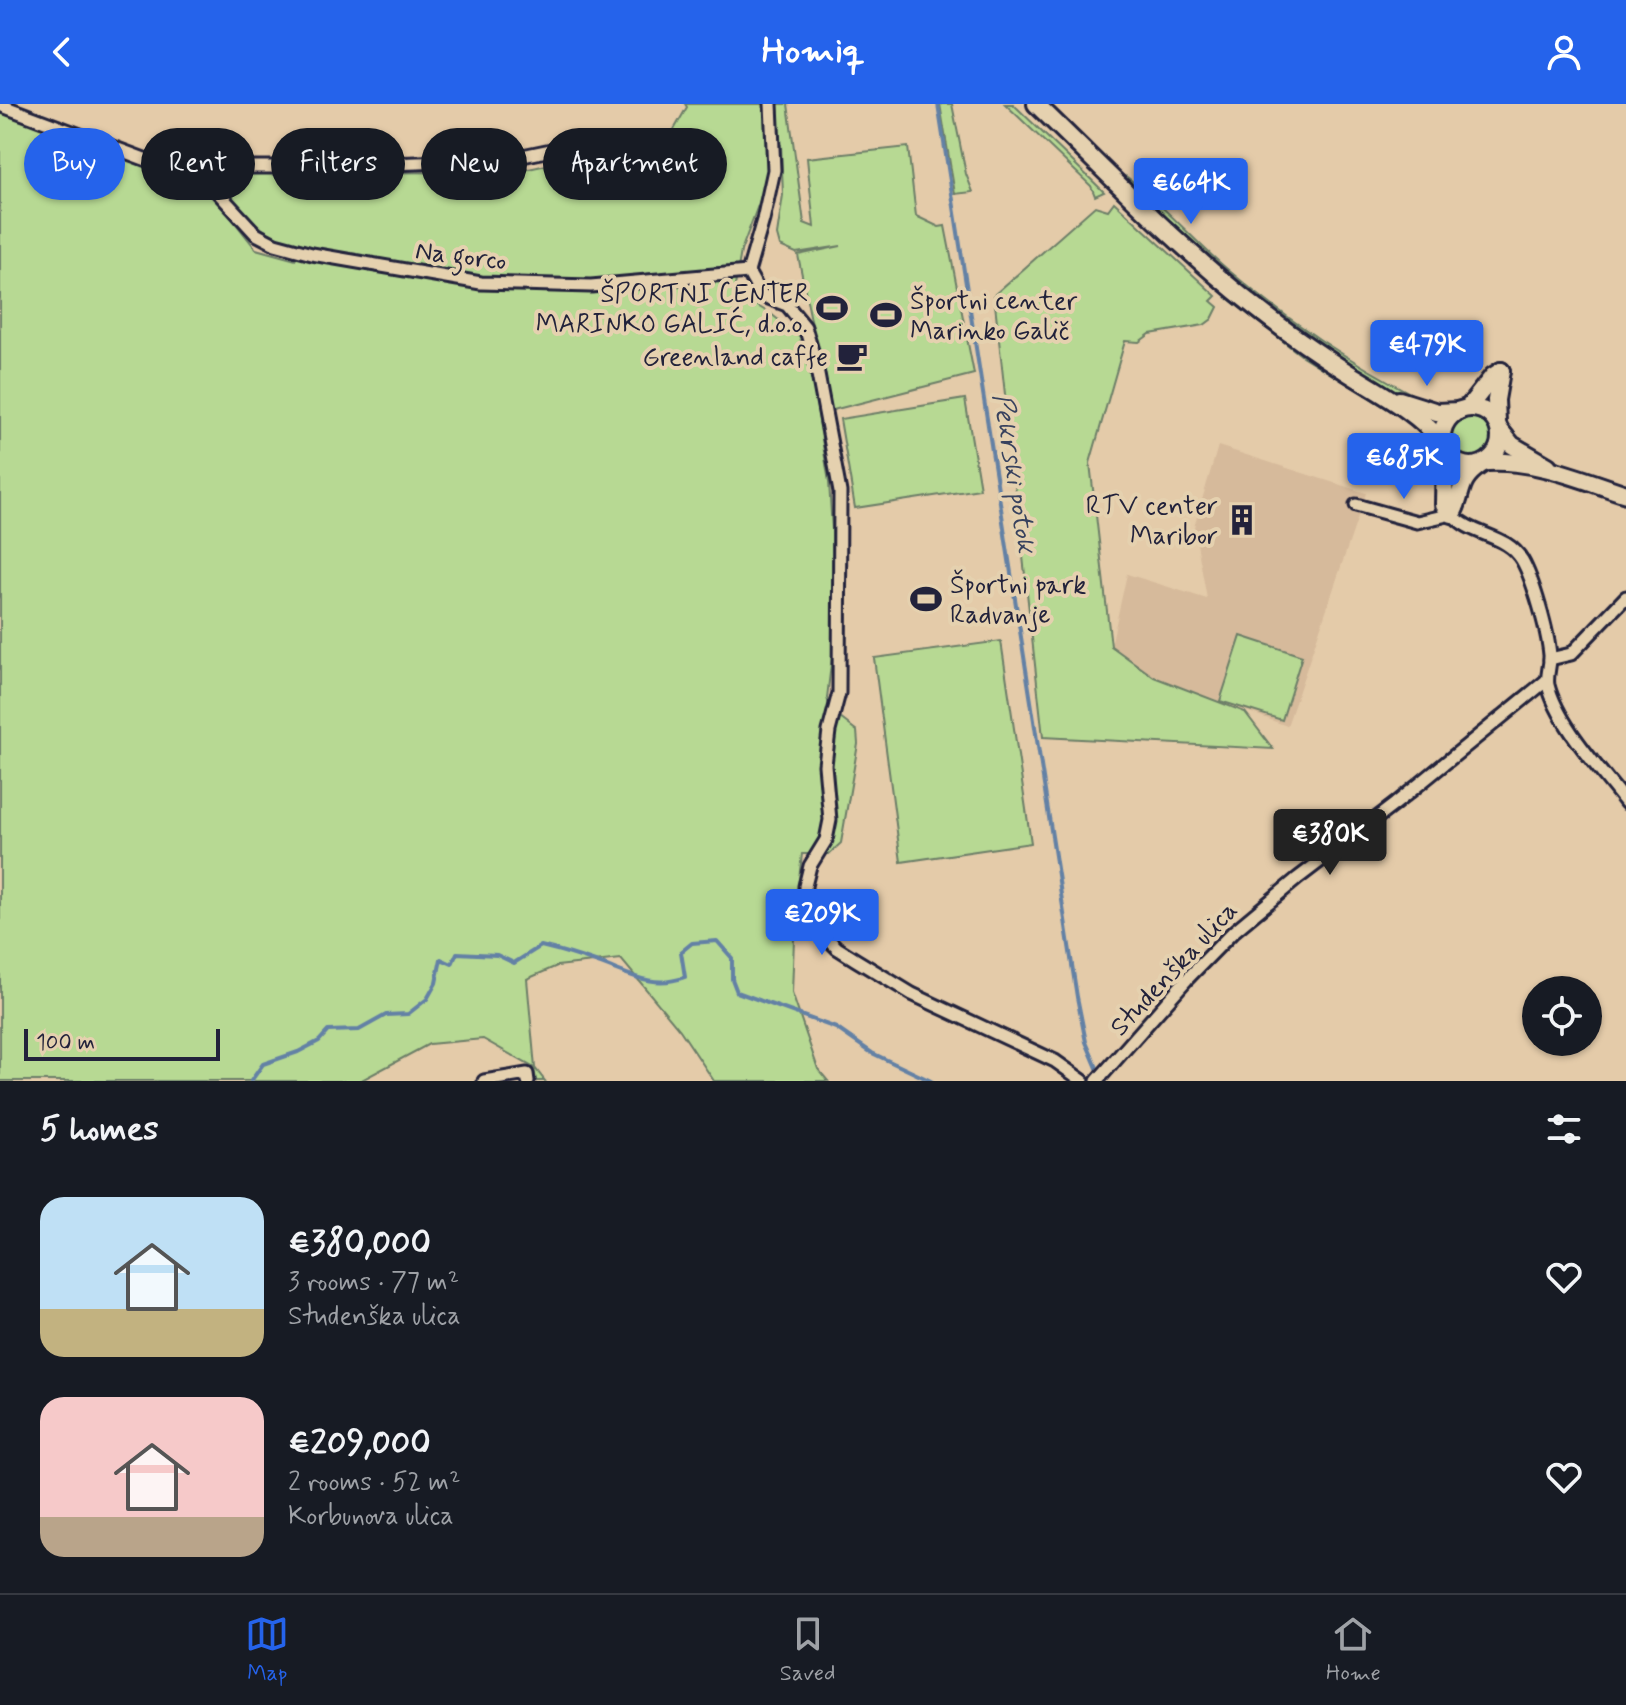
<!DOCTYPE html>
<html lang="en">
<head>
<meta charset="utf-8">
<style>
	:root { --surface:#171b24; --page:#20242c; --text:#f1f3f6; --muted:#9ea1a6; --line:#363941; --accent:#2563eb }
	body { margin:0; font-family:Mynerve,sans-serif; background:var(--page); color:var(--text); height:100vh; display:flex; flex-direction:column; font-size:30px; white-space:nowrap }
	* { box-sizing:border-box; margin:0 }
	p { font-size:26px; color:var(--muted) }
	.icon { flex:none; width:44px; height:44px; fill:none; stroke:currentColor; stroke-width:2; stroke-linecap:round; stroke-linejoin:round }
	.map { position:relative; height:977px; overflow:hidden }
	.panel { display:flex; flex-direction:column; background:var(--surface); flex:1 }
	.panel>* { flex:none }
	.guide { position:absolute; left:24px; top:24px; width:800px; height:72px; display:flex; gap:16px }
	.fabs { position:absolute; left:1522px; top:872px; display:grid; gap:16px }
	.fabs a { display:grid; place-items:center; width:80px; height:80px; border-radius:50%; background:var(--surface); box-shadow:0 2px 6px #0004; font-size:40px }
	.scale { position:absolute; left:24px; bottom:20px; width:196px; box-sizing:border-box; padding-left:8px; border:4px solid #22223b; border-top:0; font-size:22px; line-height:28px; white-space:nowrap; color:#22223b; -webkit-text-stroke:6px #e5d1af; paint-order:stroke }
	.price { position:absolute; translate:-50% -68px; padding:0 18px; border-radius:8px; background:var(--accent); color:#fff; font-size:26px; line-height:52px; filter:drop-shadow(0 2px 4px #0008) }
	.price::after { content:''; position:absolute; left:50%; top:48px; width:24px; height:18px; margin-left:-12px; background:inherit; clip-path:polygon(0 0,100% 0,50% 100%) }
	.price.current { background:#222; color:#fff }
	ul { padding:0; list-style:none }
	li { display:flex; align-items:center; gap:24px; height:200px; padding:0 40px }
	li span { display:grid; place-items:center; flex:none; width:224px; height:160px; border-radius:24px; color:#555 }
	li>.icon { margin-inline-start:auto }
	span .icon { width:96px; height:96px; fill:#fffc; stroke-width:1 }
	li b { font-size:34px }
	h2 { display:flex; justify-content:space-between; align-items:center; height:96px; padding:0 40px; font-size:34px }
	.tag { padding:0 28px; border-radius:36px; background:var(--surface); box-shadow:0 2px 6px #0004; font-size:28px; line-height:72px }
	.tag.current { background:var(--accent); color:#fff }
	header { display:flex; justify-content:space-between; align-items:center; height:104px; padding:0 40px; background:var(--accent); color:#fff; font-size:36px; font-weight:800 }
	.dock { display:flex; justify-content:space-around; align-items:center; height:112px; border-top:2px solid var(--line); background:var(--surface); font-size:22px; color:var(--muted) }
	.dock a { display:grid; justify-items:center; gap:4px }
	.dock .current { color:var(--accent) }
	.map>svg:first-child { display:block }
	.built { fill:#d6ba9b }
	.green { fill:#b7d993; stroke:#6c7e67; stroke-width:2 }
	.lines { fill:none; stroke-linecap:round; stroke-linejoin:round }
	.stream { stroke:#6381a5; stroke-width:4 }
	.street-casing { stroke:#22223b; stroke-width:17 }
	.secondary-casing { stroke:#22223b; stroke-width:22 }
	.street { stroke:#e5d1af; stroke-width:11 }
	.secondary { stroke:#e5d1af; stroke-width:16 }
	.labels { text-anchor:middle; stroke-width:8; stroke-linejoin:round; paint-order:stroke }
	.street-label { font-size:26px; fill:#22223b; stroke:#e5d1af }
	.poi-label { font-size:26px; fill:#22223b; stroke:#e5d1af; text-anchor:end }
	.water-label { font-size:28px; font-style:italic; fill:#38425e; stroke:#e5d1af }
</style>
</head>
<body>
<header><svg class="icon" aria-label="back" viewBox="0 0 24 24"><path d="M15 5l-7 7 7 7"/></svg>Homiq<svg class="icon" aria-label="person" viewBox="0 0 24 24"><circle cx="12" cy="8" r="4"/><path d="M4 21q1-7 8-7t8 7"/></svg></header>
<div class="map">
<svg width="1626" height="977" viewBox="0 0 1626 977">
	<rect width="100%" height="100%" fill="#e4cba9"/>
	<filter id="ink" filterUnits="userSpaceOnUse"><feTurbulence type="fractalNoise" baseFrequency=".0125" numOctaves="2"/><feDisplacementMap in="SourceGraphic" scale="16" xChannelSelector="R" yChannelSelector="G"/><feConvolveMatrix kernelMatrix="1 2 1 2 8 2 1 2 1" color-interpolation-filters="sRGB"/></filter>
	<g filter="url(#ink)">
		<path class="built" d="M1218,342L1366,389L1287,622L1154,573L1111,542L1127,470L1207,495L1194,423Z"/>
		<g class="green">
			<path d="M685,0H788L804,119L814,123L807,54L908,43L916,112L939,123L945,122L974,270L829,307L798,151L841,142L796,149L780,142L777,131L783,91L781,40L741,147L734,188L771,210L802,234L809,255L829,378L832,426L834,535L827,594L831,607L857,627L858,640L841,739L829,750H802L795,807L792,889L818,965L828,977H714L680,926L621,855L557,862L527,875L535,964L545,977H536L534,964L483,935L429,940L360,977H0V6L169,70L203,78L256,145L296,156L243,107L215,74L219,69L515,68L551,60L639,76L650,80L666,60L663,45L687,3Z"/>
			<path d="M940,0H952L966,70L973,88L955,90Z"/>
			<path d="M1005,0H1013L1104,88L1095,92L1091,82Z"/>
			<path d="M1127,73C1161,98 1194,137 1227,165C1290,219 1349,257 1421,295C1393,289 1370,273 1345,258C1266,207 1197,145 1129,80Z"/>
			<path d="M1114,98L1216,192L1211,197L1218,203L1212,215L1204,221L1150,230L1139,238L1125,237L1090,359L1111,542L1154,573L1245,608L1273,645L1043,633L994,191L1095,102L1108,106Z"/>
			<path d="M1226,193L1235,196L1396,305L1412,320L1302,252Z"/>
			<path d="M965,295L980,385L855,404L840,315Z"/>
			<circle cx="1471" cy="334" r="20"/>
			<path d="M1241,532L1302,552L1282,616L1220,597Z"/>
			<path d="M1001,537L1031,739L901,758L874,554Z"/>
		</g>
		<g class="lines">
			<g class="stream">
				<path d="M938,0L1077,893L1086,938L1100,971"/>
				<path d="M251,977L263,960L298,948L319,937L328,927L359,926L386,911L408,910L427,895L436,879L441,855L452,860L457,849L497,851L514,859L541,842C562,847 581,853 601,860C631,871 654,885 685,873L681,848L692,839L717,837L732,854V875L737,888L836,924L872,949L931,977"/>
			</g>
			<defs>
				<g id="street">
					<path d="M771,0L774,66L763,116L748,168L761,191L787,201L805,223L816,260L840,388L839,589L829,627L825,661L830,716L826,736L810,762L805,782V796L808,807L821,828L837,844L856,856L912,890L1055,957L1083,977"/>
					<path d="M0,1L171,65L200,69L256,130L275,140L312,150L481,179L591,182L748,168"/>
					<path d="M200,69L215,63H303L503,56L556,45"/>
					<path d="M1356,401L1417,418L1452,410C1472,433 1506,429 1522,456C1533,475 1548,528 1550,551C1551,561 1546,571 1548,581C1558,621 1601,666 1626,699"/>
					<path d="M1550,555L1571,550L1626,493"/>
					<path d="M484,977L527,970L528,977"/>
					<path d="M1097,977L1187,875L1233,828L1298,774L1395,700L1547,576"/>
				</g>
				<g id="secondary">
					<path d="M1036,0C1108,69 1177,142 1255,203C1285,227 1317,249 1350,270C1382,290 1417,308 1442,338"/>
					<path d="M1399,296L1437,308L1459,307"/>
					<circle cx="1471" cy="333" r="29"/>
					<path d="M1468,304L1493,272L1501,267"/>
					<path d="M1497,318L1496,296L1501,267"/>
					<path d="M1500,326L1512,341L1548,362"/>
					<path d="M1445,347L1444,401L1452,410C1464,390 1456,378 1479,362"/>
					<path d="M1488,358C1534,355 1583,376 1626,390"/>
				</g>
			</defs>
			<use href="#street" class="street-casing"/>
			<use href="#secondary" class="secondary-casing"/>
			<use href="#street" class="street"/>
			<use href="#secondary" class="secondary"/>
		</g>
	</g>
	<defs>
		<symbol id="stadium-bare" viewBox="-9 -9 18 18"><path d="M0-5a6.5 5 0 1 0 0 10a6.5 5 0 1 0 0-10ZM-3.5-1.8h7v3.6h-7Z" fill="#22223b" stroke="#e5d1af" stroke-width="2.5" paint-order="stroke"/></symbol>
		<symbol id="cafe-bare" viewBox="-9 -9 18 18"><path d="M-5.5-4.5H6V0H3Q3 3.5 0 3.5H-2.5Q-5.5 3.5-5.5 0ZM3-3.2v2h1.7v-2ZM-6 4.5H4V6H-6Z" fill="#22223b" stroke="#e5d1af" stroke-width="2.5" paint-order="stroke"/></symbol>
		<symbol id="building-bare" viewBox="-9 -9 18 18"><path d="M-4-6H4V6H1V3H-1V6H-4ZM-2.5-4.3h1.7v1.8h-1.7ZM.8-4.3h1.7v1.8H.8ZM-2.5-1h1.7V.8h-1.7ZM.8-1h1.7V.8H.8Z" fill="#22223b" stroke="#e5d1af" stroke-width="2.5" paint-order="stroke"/></symbol>
	</defs>
	<g fill-rule="evenodd">
		<use href="#stadium-bare" x="810" y="182" width="44" height="44"/>
		<use href="#stadium-bare" x="864" y="189" width="44" height="44"/>
		<use href="#cafe-bare" x="830" y="230" width="44" height="44"/>
		<use href="#building-bare" x="1220" y="394" width="44" height="44"/>
		<use href="#stadium-bare" x="904" y="473" width="44" height="44"/>
	</g>
	<g class="labels">
		<g class="street-label">
			<text transform="translate(461 151) rotate(7)" y="9">Na gorco</text>
			<text transform="translate(1173 864) rotate(-47)" y="9">Studenška ulica</text>
		</g>
		<g class="poi-label">
			<text x="808" y="198">ŠPORTNI CENTER<tspan x="808" dy="30">MARINKO GALIĆ, d.o.o.</tspan></text>
			<text x="910" y="205" text-anchor="start">Športni center<tspan x="910" dy="30">Marinko Galič</tspan></text>
			<text x="828" y="261">Greenland caffe</text>
			<text x="1218" y="410">RTV center<tspan x="1218" dy="30">Maribor</tspan></text>
			<text x="950" y="489" text-anchor="start">Športni park<tspan x="950" dy="30">Radvanje</tspan></text>
		</g>
		<g class="water-label">
			<text transform="translate(1016 369) rotate(81)" y="10">Pekrski potok</text>
		</g>
	</g>
</svg>
<div class="fabs">
<a><svg class="icon" aria-label="locate" viewBox="0 0 24 24"><circle cx="12" cy="12" r="6"/><path d="M12 2v4M12 18v4M2 12h4M18 12h4"/></svg></a>
</div>
<div class="scale">100 m</div>
<b class="price" style="left:1191px;top:122px">€664K</b>
<b class="price" style="left:1427px;top:284px">€479K</b>
<b class="price" style="left:1404px;top:397px">€685K</b>
<b class="price current" style="left:1330px;top:773px">€380K</b>
<b class="price" style="left:822px;top:853px">€209K</b>
<div class="guide">
<a class="tag current">Buy</a>
<a class="tag">Rent</a>
<a class="tag">Filters</a>
<a class="tag">New</a>
<a class="tag">Apartment</a>
</div>
</div>
<section class="panel">
<h2>5 homes<svg class="icon" aria-label="filters" viewBox="0 0 24 24"><path d="M4 7h16M4 17h16"/><circle cx="9" cy="7" r="2"/><circle cx="15" cy="17" r="2"/></svg></h2>
<ul>
<li><span style="background:linear-gradient(#bfe0f5 70%,#c2b280 0)"><svg class="icon" aria-label="home" viewBox="0 0 24 24"><path d="M3 11l9-7 9 7M6 9v11h12V9"/></svg></span><div><b>€380,000</b><p>3 rooms · 77 m²</p><p>Studenška ulica</p></div><svg class="icon" aria-label="heart" viewBox="0 0 24 24"><path d="M12 20l-8-8c-3-5 5-10 8-4 3-6 11-1 8 4z"/></svg></li>
<li><span style="background:linear-gradient(#f6c9c9 75%,#b9a48a 0)"><svg class="icon" aria-label="home" viewBox="0 0 24 24"><path d="M3 11l9-7 9 7M6 9v11h12V9"/></svg></span><div><b>€209,000</b><p>2 rooms · 52 m²</p><p>Korbunova ulica</p></div><svg class="icon" aria-label="heart" viewBox="0 0 24 24"><path d="M12 20l-8-8c-3-5 5-10 8-4 3-6 11-1 8 4z"/></svg></li>
</ul>
</section>
<nav class="dock">
<a class="current"><svg class="icon" aria-label="map" viewBox="0 0 24 24"><path d="M3 6l6-2 6 2 6-2v14l-6 2-6-2-6 2zM9 4v14M15 6v14"/></svg>Map</a>
<a><svg class="icon" aria-label="saved" viewBox="0 0 24 24"><path d="M7 4h10v16l-5-4-5 4z"/></svg>Saved</a>
<a><svg class="icon" aria-label="home" viewBox="0 0 24 24"><path d="M3 11l9-7 9 7M6 9v11h12V9"/></svg>Home</a>
</nav>
</body>
</html>
